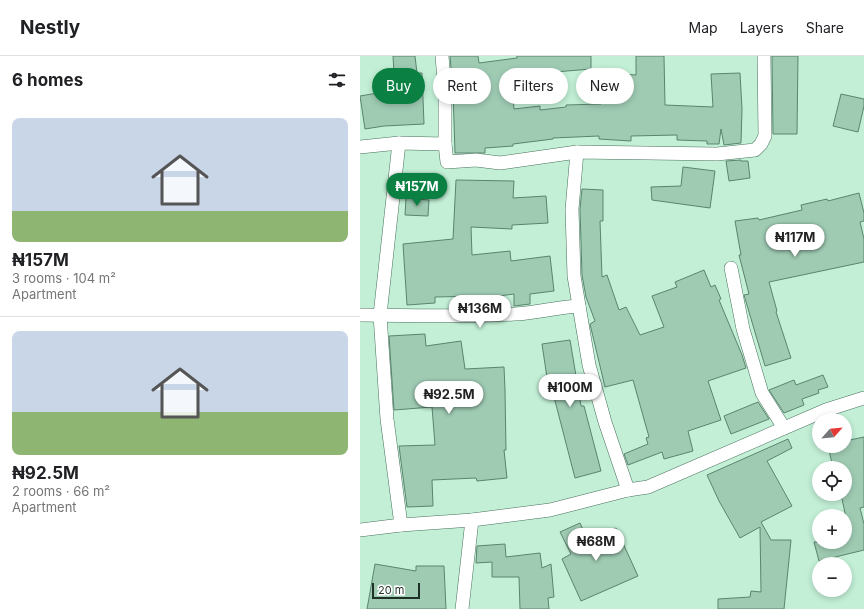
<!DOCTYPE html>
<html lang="en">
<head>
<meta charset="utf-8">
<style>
	:root { --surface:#fff; --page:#f6f6f6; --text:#202124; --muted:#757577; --line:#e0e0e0; --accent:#0b8043 }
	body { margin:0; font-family:Inter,sans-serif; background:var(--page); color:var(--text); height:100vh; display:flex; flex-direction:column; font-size:15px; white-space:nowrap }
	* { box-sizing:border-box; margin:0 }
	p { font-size:13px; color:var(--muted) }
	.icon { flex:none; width:22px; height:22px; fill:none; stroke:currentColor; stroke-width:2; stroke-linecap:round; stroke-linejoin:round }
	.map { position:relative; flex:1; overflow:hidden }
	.panel { display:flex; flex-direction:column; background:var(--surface); width:360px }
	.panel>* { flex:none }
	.guide { position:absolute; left:12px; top:12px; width:380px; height:36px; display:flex; gap:8px }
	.needle { width:26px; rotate:63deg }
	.fabs { position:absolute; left:452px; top:357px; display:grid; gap:8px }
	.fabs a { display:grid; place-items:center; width:40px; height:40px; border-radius:50%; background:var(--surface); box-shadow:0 2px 6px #0003; font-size:20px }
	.scale { position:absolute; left:12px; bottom:10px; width:48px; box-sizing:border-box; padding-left:4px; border:2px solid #1f3127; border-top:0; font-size:11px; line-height:14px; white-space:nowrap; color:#1f3127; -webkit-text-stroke:3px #fff; paint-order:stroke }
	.price { position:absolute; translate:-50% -34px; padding:0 9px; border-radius:14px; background:#fff; color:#222; font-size:13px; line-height:26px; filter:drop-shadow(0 1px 2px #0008) }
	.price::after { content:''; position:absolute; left:50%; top:24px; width:12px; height:9px; margin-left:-6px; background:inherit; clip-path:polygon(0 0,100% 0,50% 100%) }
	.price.active { background:var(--accent); color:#fff }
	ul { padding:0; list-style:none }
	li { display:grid; align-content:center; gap:8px; height:212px; padding:0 12px }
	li+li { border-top:1px solid var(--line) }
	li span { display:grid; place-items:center; height:124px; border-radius:8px; color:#555 }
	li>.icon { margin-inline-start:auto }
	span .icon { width:72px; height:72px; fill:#fffc; stroke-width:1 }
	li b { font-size:17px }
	h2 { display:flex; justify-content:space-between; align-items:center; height:48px; padding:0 12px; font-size:17px }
	.pill { padding:0 14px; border-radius:18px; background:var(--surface); box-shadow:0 2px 6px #0003; font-size:14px; line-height:36px }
	.pill.active { background:var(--accent); color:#fff }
	header { display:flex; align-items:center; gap:24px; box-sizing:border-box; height:56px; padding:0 20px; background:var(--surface); border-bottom:1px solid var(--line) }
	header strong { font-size:19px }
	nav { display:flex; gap:22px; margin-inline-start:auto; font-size:14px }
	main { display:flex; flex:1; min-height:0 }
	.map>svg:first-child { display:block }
	.building { fill:#9fcbb3; stroke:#5b846e }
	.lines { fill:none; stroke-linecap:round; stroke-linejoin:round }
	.minor-casing { stroke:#48715c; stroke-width:14 }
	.minor { stroke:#fff; stroke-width:13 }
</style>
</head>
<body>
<header>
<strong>Nestly</strong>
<nav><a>Map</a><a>Layers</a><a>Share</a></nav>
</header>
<main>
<section class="panel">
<h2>6 homes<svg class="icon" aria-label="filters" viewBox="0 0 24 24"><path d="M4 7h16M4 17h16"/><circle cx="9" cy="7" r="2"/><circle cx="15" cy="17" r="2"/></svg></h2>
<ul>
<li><span style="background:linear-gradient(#c9d6e8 75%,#8fb573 0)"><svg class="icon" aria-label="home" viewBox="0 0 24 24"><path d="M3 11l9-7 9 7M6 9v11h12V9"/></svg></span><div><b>₦157M</b><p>3 rooms · 104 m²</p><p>Apartment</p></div></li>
<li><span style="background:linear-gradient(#c9d6e8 65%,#8fb573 0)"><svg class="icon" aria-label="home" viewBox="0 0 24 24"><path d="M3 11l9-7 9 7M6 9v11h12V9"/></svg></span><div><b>₦92.5M</b><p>2 rooms · 66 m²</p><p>Apartment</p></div></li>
</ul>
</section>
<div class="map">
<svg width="504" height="553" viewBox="0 0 504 553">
	<rect width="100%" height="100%" fill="#c2efd6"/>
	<g class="building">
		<path d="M33,0H55L57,17H62L64,68L24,70L5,73L0,40L35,34Z"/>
		<path d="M90,0H118L119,7L157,2V0H231V13L195,16L178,15L151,22L154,53L180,50V54L206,51V49L241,48V43H242L244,17L276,19V0H304L305,49L353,51L351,18L380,17L382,53L381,87L364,89L361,73L359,88H347V85L317,84V79L271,80V85L239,83V80L193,82V83L153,88V90L125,92V97H95L93,35Z"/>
		<path d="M412,0H438L437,78H413Z"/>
		<path d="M481,38L504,43V50L498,76L473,70Z"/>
		<path d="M381,104V105H388L390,122L369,125L366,105Z"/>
		<path d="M323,111L355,115L350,152L292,144L291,131L321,130Z"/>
		<path d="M96,124L154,125L153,142L186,140L188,167L152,169V173L111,171L112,199L150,195L151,205L190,200L194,235L170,238V248L154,250V238L123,242V240L75,241V247L47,249L43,188L93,183Z"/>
		<path d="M222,133L243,134V165H240L242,221L247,219L259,254L266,251L280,279L304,271L292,240L317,231L315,226L344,214L351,231L355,229L361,243L359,244L382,299L386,312L348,325L361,364L328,375L333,395L304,403L302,396L268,409L264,398L288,388L286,382L289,381L273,324L245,331L230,268L235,265L226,241L222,219L220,153Z"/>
		<path d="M499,137L504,157V165L500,166L504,183V206L409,226L417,255L416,256L431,302L405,310L384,239L389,238L379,199H381L375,165L398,162L399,164L442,154L441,149L467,143L468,145Z"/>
		<path d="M46,142L69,144L68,160L45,159Z"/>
		<path d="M65,278L66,290L101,285L105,313L144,311L145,334L146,394H144L147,422L117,425L116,422L72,424L73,450L47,451L39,390L75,389L72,351L34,354L29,280Z"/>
		<path d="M210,284L221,350H224L241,415L215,422L194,341L190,342L182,288Z"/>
		<path d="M463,319L468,331L458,334L459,337L442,343L444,349L424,357L409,334L434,324L436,329Z"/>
		<path d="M398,346L409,363L371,378L364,360Z"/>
		<path d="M504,381V451L500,452L504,468V494L459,505L454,486H485V457L481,438H485V412H473L468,390H485V385Z"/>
		<path d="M428,383L432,392L407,405L432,450L401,466L411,484H431L424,553H358V543L390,541L391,535L401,536L400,471L380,482L359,445L347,419Z"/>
		<path d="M220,467L228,485L256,472L278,520L221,545L202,503L211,498L200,476Z"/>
		<path d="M145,488L146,501L180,497L182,512L191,508L194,541L188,542L189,553H160L159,521H132V506L116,507L117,490Z"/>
		<path d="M15,508L56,515V510H84L86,553H7Z"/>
	</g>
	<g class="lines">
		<defs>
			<g id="minor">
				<path d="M39,87L20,259L27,363L41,469"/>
				<path d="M85,88L87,106L116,104L140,107L217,96L357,98L395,94L401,88L405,80L404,0"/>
				<path d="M0,91L39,87L85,88V36L82,0"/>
				<path d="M217,96L212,153L214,220L229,309L245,366L268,434"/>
				<path d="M371,212L383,273L402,337L424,372"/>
				<path d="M0,259C52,260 104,261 155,258C177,257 197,251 219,250"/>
				<path d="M0,474L41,469L112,464L190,454L268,434L288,431L466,354L504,342"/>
				<path d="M102,553L112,464"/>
			</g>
		</defs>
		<use href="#minor" class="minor-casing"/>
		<use href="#minor" class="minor"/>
	</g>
</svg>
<div class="fabs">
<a><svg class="needle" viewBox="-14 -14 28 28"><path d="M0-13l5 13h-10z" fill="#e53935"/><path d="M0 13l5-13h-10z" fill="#757577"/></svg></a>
<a><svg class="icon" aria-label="locate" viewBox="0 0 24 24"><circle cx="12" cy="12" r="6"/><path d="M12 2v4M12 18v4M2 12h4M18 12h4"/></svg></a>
<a>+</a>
<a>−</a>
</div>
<div class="scale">20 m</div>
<b class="price active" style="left:57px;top:151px">₦157M</b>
<b class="price" style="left:435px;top:202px">₦117M</b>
<b class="price" style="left:120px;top:273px">₦136M</b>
<b class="price" style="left:210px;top:352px">₦100M</b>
<b class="price" style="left:89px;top:359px">₦92.5M</b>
<b class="price" style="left:236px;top:506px">₦68M</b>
<div class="guide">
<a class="pill active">Buy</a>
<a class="pill">Rent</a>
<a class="pill">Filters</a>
<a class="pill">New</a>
</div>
</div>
</main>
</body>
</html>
